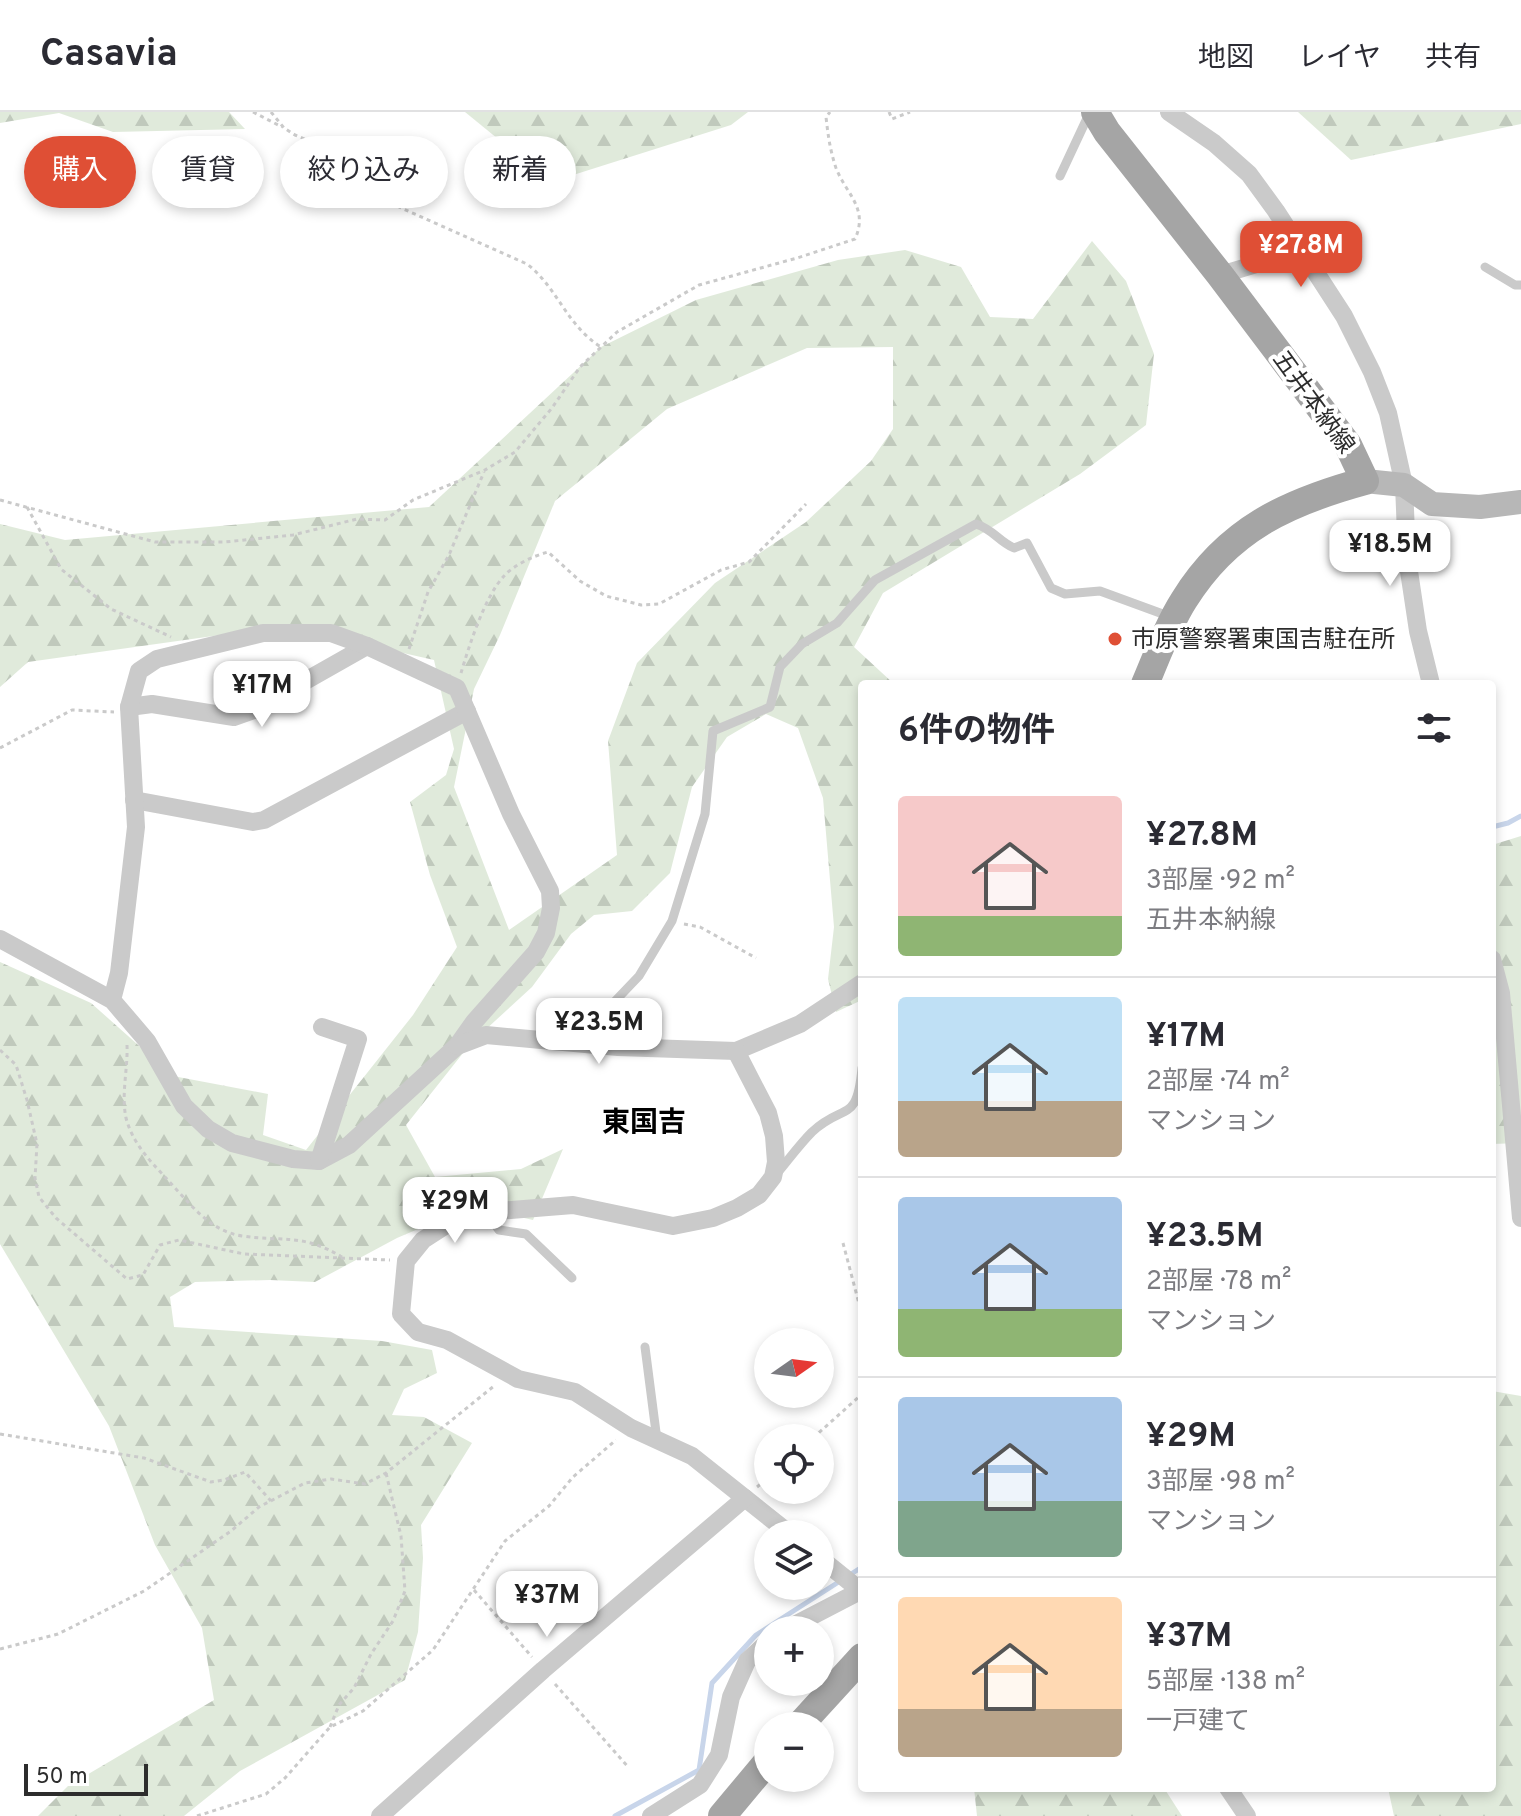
<!DOCTYPE html>
<html lang="ja">
<head>
<meta charset="utf-8">
<style>
	:root { --surface:#fff; --page:#f2f2f3; --text:#2b2b33; --muted:#7c7c81; --line:#e1e1e2; --accent:#df4f35 }
	body { margin:0; font-family:Overpass,"Noto Sans JP",sans-serif; background:var(--page); color:var(--text); height:100vh; display:flex; flex-direction:column; font-size:30px; white-space:nowrap }
	* { box-sizing:border-box; margin:0 }
	p { font-size:26px; color:var(--muted) }
	.icon { flex:none; width:44px; height:44px; fill:none; stroke:currentColor; stroke-width:2; stroke-linecap:round; stroke-linejoin:round }
	.map { position:relative; flex:1; overflow:hidden }
	.side { position:absolute; left:858px; top:568px; width:638px; height:1112px; display:flex; flex-direction:column; background:var(--surface); border-radius:8px; box-shadow:0 4px 12px #0003 }
	.side>* { flex:none }
	.top-card { position:absolute; left:24px; top:24px; width:714px; height:72px; display:flex; gap:16px }
	.needle { width:52px; rotate:76deg }
	.buttons { position:absolute; left:754px; top:1216px; display:grid; gap:16px }
	.buttons a { display:grid; place-items:center; width:80px; height:80px; border-radius:50%; background:var(--surface); box-shadow:0 4px 12px #0003; font-size:40px }
	.scale { position:absolute; left:24px; bottom:20px; width:124px; box-sizing:border-box; padding-left:8px; border:4px solid #2d2d2d; border-top:0; font-size:22px; line-height:28px; white-space:nowrap; color:#2d2d2d; -webkit-text-stroke:6px #fff; paint-order:stroke }
	.price { position:absolute; translate:-50% -68px; padding:0 18px; border-radius:16px; background:#fff; color:#222; font-size:26px; line-height:52px; filter:drop-shadow(0 2px 4px #0008) }
	.price::after { content:''; position:absolute; left:50%; top:48px; width:24px; height:18px; margin-left:-12px; background:inherit; clip-path:polygon(0 0,100% 0,50% 100%) }
	.price.on { background:var(--accent); color:#fff }
	ul { padding:0; list-style:none }
	li { display:flex; align-items:center; gap:24px; height:200px; padding:0 40px }
	li+li { border-top:2px solid var(--line) }
	li span { display:grid; place-items:center; flex:none; width:224px; height:160px; border-radius:8px; color:#555 }
	li>.icon { margin-inline-start:auto }
	span .icon { width:96px; height:96px; fill:#fffc; stroke-width:1 }
	li b { font-size:34px }
	h2 { display:flex; justify-content:space-between; align-items:center; height:96px; padding:0 40px; font-size:34px }
	.tag { padding:0 28px; border-radius:36px; background:var(--surface); box-shadow:0 4px 12px #0003; font-size:28px; line-height:72px }
	.tag.on { background:var(--accent); color:#fff }
	header { display:flex; align-items:center; gap:48px; box-sizing:border-box; height:112px; padding:0 40px; background:var(--surface); border-bottom:2px solid var(--line) }
	header strong { font-size:38px }
	nav { display:flex; gap:44px; margin-inline-start:auto; font-size:28px }
	.map>svg:first-child { display:block }
	.forest { fill:url(#forest-firs); fill-rule:evenodd }
	.lines { fill:none; stroke-linecap:round; stroke-linejoin:round }
	.stream { stroke:#c8d5ea; stroke-width:5 }
	.path { stroke:#cacaca; stroke-width:3; stroke-dasharray:4 4; stroke-linecap:butt }
	.lane { stroke:#cacaca; stroke-width:9 }
	.street { stroke:#cacaca; stroke-width:18 }
	.secondary { stroke:#b7b7b7; stroke-width:24 }
	.primary { stroke:#a5a5a5; stroke-width:28 }
	.poi-dot { fill:#df4f35; stroke:#fff; stroke-width:3 }
	.labels { text-anchor:middle; stroke-width:8; stroke-linejoin:round; paint-order:stroke }
	.street-label { font-size:24px; fill:#2d2d2d; stroke:#fff }
	.poi-label { font-size:24px; fill:#2d2d2d; stroke:#fff; text-anchor:start }
	.quarter-label { font-size:28px; font-weight:bold; fill:#000; stroke:#fff }
</style>
</head>
<body>
<header>
<strong>Casavia</strong>
<nav><a>地図</a><a>レイヤ</a><a>共有</a></nav>
</header>
<div class="map">
<svg width="1521" height="1704" viewBox="0 0 1521 1704">
	<defs>
		<pattern id="forest-firs" width="22" height="20" patternUnits="userSpaceOnUse" patternTransform="scale(2)"><rect width="22" height="20" fill="#e0eadb"/><path d="M5 1l3.5 6h-7zM16 11l3.5 6h-7z" fill="#c0c9bc"/></pattern>
	</defs>
	<rect width="100%" height="100%" fill="#fff"/>
	<g class="forest">
		<path d="M0,0H229L245,17L113,20L59,1L0,11Z"/>
		<path d="M465,0H748L731,13L551,70Z"/>
		<path d="M1298,0H1521V12L1351,48Z"/>
		<path d="M1092,129L1126,169L1154,242L1146,313L1080,362L883,481L854,535L894,572H862V888L836,900L828,867L834,815L823,686L798,616L766,602L727,625L692,675L670,761L632,799L594,803L571,822L532,875L471,931L406,1013L435,1065L521,1057L563,1037L533,1108L472,1094L397,1126L315,1170L270,1168L195,1170L170,1185L174,1215L382,1229L432,1238L437,1261L404,1277L392,1303L424,1305L472,1331L421,1413L423,1446L418,1520L405,1568L240,1659L184,1704H38L68,1674L214,1588L202,1516L155,1433L109,1314L0,1132V850L91,891L173,964L268,982L263,1023L306,1038L413,903L457,835L430,763L410,690L446,663L454,637L434,548L284,514L28,550L0,575V412L65,428L429,395L601,235L696,188L838,148L905,138L961,155L990,205L1033,207ZM893,235V317L871,349L806,410L715,471L637,551L608,629L617,743L509,818L454,675L474,577L500,523L555,389L667,297L807,236Z"/>
		<path d="M1521,724V1031L1492,1032V733Z"/>
		<path d="M1492,1279L1521,1284V1704H1394L1388,1676H1492Z"/>
		<path d="M974,1676H1164L1182,1704H977Z"/>
	</g>
	<g class="lines">
		<g class="stream">
			<path d="M1492,715L1508,711L1521,704"/>
			<path d="M615,1704L699,1658L712,1571L756,1523L862,1455"/>
		</g>
		<g class="path">
			<path d="M253,0L282,15"/>
			<path d="M271,0L284,16L295,23L328,37L359,56L399,95L527,152C558,176 566,213 601,235"/>
			<path d="M889,0L892,7L910,0"/>
			<path d="M0,388L155,430H225L293,423L357,407L385,408L413,388L485,358L515,340L552,296L580,255L617,220L699,173L797,146L855,127C869,96 846,82 836,56C830,38 828,23 826,5L830,0"/>
			<path d="M27,395L61,457L111,497L171,525"/>
			<path d="M409,537L428,480L449,443L484,360"/>
			<path d="M461,561C469,534 485,484 504,464C514,453 533,444 548,440L580,469L606,484L641,493L659,492L721,458L749,450L806,392"/>
			<path d="M0,636L72,598L114,600"/>
			<path d="M684,812L700,815L756,846"/>
			<path d="M127,933C128,957 121,982 126,1006C134,1036 155,1053 174,1075C194,1096 211,1119 242,1124C283,1130 302,1121 342,1145"/>
			<path d="M0,938L16,953L27,988L37,1032L35,1066L39,1085L56,1106L127,1167L143,1163L160,1133L179,1128L244,1142L390,1148"/>
			<path d="M843,1131L862,1203"/>
			<path d="M0,1322L144,1346L211,1370L224,1368L245,1360L271,1389"/>
			<path d="M813,1326L862,1282"/>
			<path d="M757,1375L768,1366"/>
			<path d="M474,1478L532,1545"/>
			<path d="M0,1537L58,1522L144,1479L231,1419L259,1395L305,1371L331,1367L365,1372L386,1361L494,1274"/>
			<path d="M555,1572L629,1656"/>
			<path d="M330,1615L339,1593L354,1576L371,1542L393,1509L405,1479L401,1424L386,1361"/>
			<path d="M197,1704L266,1682L285,1666L330,1615L363,1599L433,1538L505,1429L549,1394L573,1365L616,1328"/>
		</g>
		<g class="lane">
			<path d="M1060,64L1089,2"/>
			<path d="M1485,155L1515,173H1521"/>
			<path d="M586,932L597,908L639,864L672,809L705,702L713,619L770,595L780,555L802,532L837,511L875,468L976,412C994,418 998,429 1014,436L1027,431L1051,476L1065,482L1100,479L1171,505"/>
			<path d="M779,1059C789,1047 800,1032 812,1020C844,990 857,1013 862,956"/>
			<path d="M486,1100L499,1118L526,1122L572,1166"/>
			<path d="M645,1235L657,1328"/>
		</g>
		<g class="street">
			<path d="M1169,0L1214,31L1249,62L1276,99L1344,204L1372,260L1388,301L1404,373L1407,446L1418,519L1431,572"/>
			<path d="M1220,163L1260,151L1297,132"/>
			<path d="M129,595L152,592L234,605L254,598L367,534"/>
			<path d="M134,688L253,710L264,708L467,599"/>
			<path d="M0,827L112,888L147,929L184,994L208,1017L232,1031L293,1047L319,1049L349,1033L457,934L474,910L536,840L546,821L551,796L550,779L511,702L457,576L367,534L331,521H263L157,547L139,559L129,595L136,715L119,861L112,888"/>
			<path d="M1492,847L1501,881L1521,1106"/>
			<path d="M457,934L486,923L618,935L736,939L800,912L862,871"/>
			<path d="M736,939L768,1001L774,1024L776,1050L773,1065L759,1083L737,1096L713,1106L673,1114L573,1093L474,1101L454,1108L423,1128L406,1149L401,1202L418,1220L447,1228L518,1267L575,1280L631,1316L692,1344L790,1422"/>
			<path d="M319,1049L358,927L322,915"/>
			<path d="M820,1446L861,1479"/>
			<path d="M785,1518L862,1478"/>
			<path d="M1228,1676L1247,1704"/>
			<path d="M380,1704L543,1558L745,1386"/>
			<path d="M651,1704L700,1673L719,1643L731,1585L747,1549L768,1530"/>
		</g>
		<path class="secondary" d="M1365,369L1404,373L1432,392L1480,395L1521,390"/>
		<g class="primary">
			<path d="M1095,0L1107,20L1220,163L1348,333L1365,369C1288,390 1228,417 1184,488C1168,513 1157,544 1145,572"/>
			<path d="M799,1614L862,1545"/>
			<path d="M722,1704L768,1649"/>
		</g>
	</g>
	<circle class="poi-dot" cx="1115" cy="527" r="8"/>
	<g class="labels">
		<g class="street-label">
			<text transform="translate(1314 290) rotate(54)" y="8">五井本納線</text>
		</g>
		<g class="poi-label">
			<text x="1131" y="535">市原警察署東国吉駐在所</text>
		</g>
		<g class="quarter-label">
			<text x="644" y="1019">東国吉</text>
		</g>
	</g>
</svg>
<div class="buttons">
<a><svg class="needle" viewBox="-14 -14 28 28"><path d="M0-13l5 13h-10z" fill="#e53935"/><path d="M0 13l5-13h-10z" fill="#7c7c81"/></svg></a>
<a><svg class="icon" aria-label="locate" viewBox="0 0 24 24"><circle cx="12" cy="12" r="6"/><path d="M12 2v4M12 18v4M2 12h4M18 12h4"/></svg></a>
<a><svg class="icon" aria-label="layers" viewBox="0 0 24 24"><path d="M12 4l9 5-9 5-9-5zM3 14l9 5 9-5"/></svg></a>
<a>+</a>
<a>−</a>
</div>
<div class="scale">50 m</div>
<b class="price on" style="left:1301px;top:177px">¥27.8M</b>
<b class="price" style="left:1390px;top:476px">¥18.5M</b>
<b class="price" style="left:262px;top:617px">¥17M</b>
<b class="price" style="left:599px;top:954px">¥23.5M</b>
<b class="price" style="left:455px;top:1133px">¥29M</b>
<b class="price" style="left:547px;top:1527px">¥37M</b>
<div class="top-card">
<a class="tag on">購入</a>
<a class="tag">賃貸</a>
<a class="tag">絞り込み</a>
<a class="tag">新着</a>
</div>
<section class="side">
<h2>6件の物件<svg class="icon" aria-label="filters" viewBox="0 0 24 24"><path d="M4 7h16M4 17h16"/><circle cx="9" cy="7" r="2"/><circle cx="15" cy="17" r="2"/></svg></h2>
<ul>
<li><span style="background:linear-gradient(#f6c9c9 75%,#8fb573 0)"><svg class="icon" aria-label="home" viewBox="0 0 24 24"><path d="M3 11l9-7 9 7M6 9v11h12V9"/></svg></span><div><b>¥27.8M</b><p>3部屋 · 92 m²</p><p>五井本納線</p></div></li>
<li><span style="background:linear-gradient(#bfe0f5 65%,#b9a48a 0)"><svg class="icon" aria-label="home" viewBox="0 0 24 24"><path d="M3 11l9-7 9 7M6 9v11h12V9"/></svg></span><div><b>¥17M</b><p>2部屋 · 74 m²</p><p>マンション</p></div></li>
<li><span style="background:linear-gradient(#a9c7e8 70%,#8fb573 0)"><svg class="icon" aria-label="home" viewBox="0 0 24 24"><path d="M3 11l9-7 9 7M6 9v11h12V9"/></svg></span><div><b>¥23.5M</b><p>2部屋 · 78 m²</p><p>マンション</p></div></li>
<li><span style="background:linear-gradient(#a9c7e8 65%,#7fa58c 0)"><svg class="icon" aria-label="home" viewBox="0 0 24 24"><path d="M3 11l9-7 9 7M6 9v11h12V9"/></svg></span><div><b>¥29M</b><p>3部屋 · 98 m²</p><p>マンション</p></div></li>
<li><span style="background:linear-gradient(#ffd9b3 70%,#b9a48a 0)"><svg class="icon" aria-label="home" viewBox="0 0 24 24"><path d="M3 11l9-7 9 7M6 9v11h12V9"/></svg></span><div><b>¥37M</b><p>5部屋 · 138 m²</p><p>一戸建て</p></div></li>
</ul>
</section>
</div>
</body>
</html>
